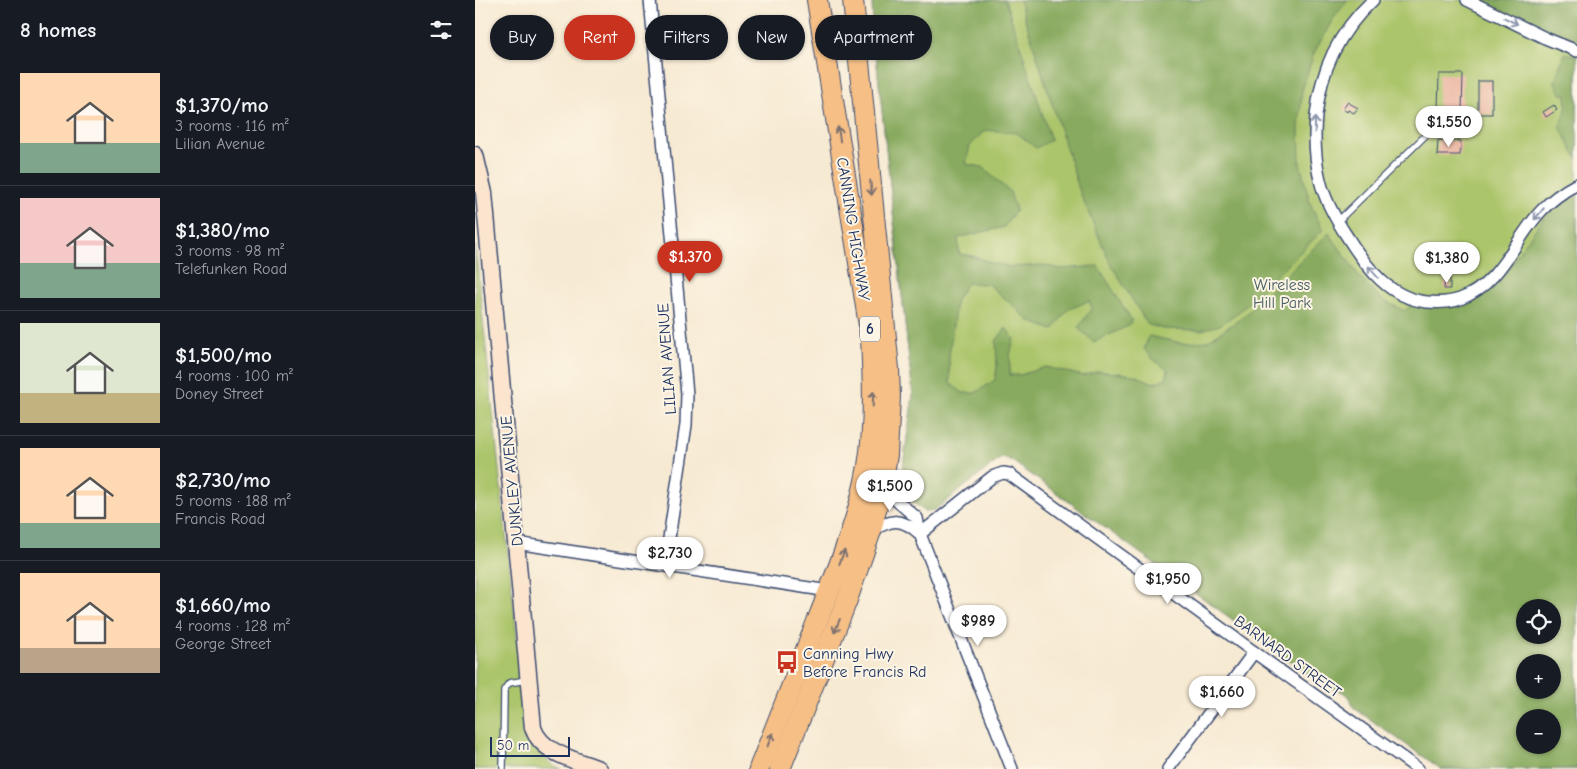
<!DOCTYPE html>
<html lang="en">
<head>
<meta charset="utf-8">
<style>
	:root { --surface:#171b24; --page:#20242c; --text:#f1f3f6; --muted:#9ea1a6; --line:#363941; --accent:#c8321e }
	body { margin:0; font-family:"Comic Neue",sans-serif; background:var(--page); color:var(--text); height:100vh; display:flex; flex-direction:column; font-size:19px; white-space:nowrap }
	* { box-sizing:border-box; margin:0 }
	p { font-size:16px; color:var(--muted) }
	.icon { flex:none; width:28px; height:28px; fill:none; stroke:currentColor; stroke-width:2; stroke-linecap:round; stroke-linejoin:round }
	.map { position:relative; flex:1; overflow:hidden }
	.sheet { display:flex; flex-direction:column; background:var(--surface); width:475px }
	.sheet>* { flex:none }
	.top-card { position:absolute; left:15px; top:15px; width:475px; height:45px; display:flex; gap:10px }
	.tools { position:absolute; left:1041px; top:599px; display:grid; gap:10px }
	.tools a { display:grid; place-items:center; width:45px; height:45px; border-radius:50%; background:var(--surface); box-shadow:0 1px 4px #0004; font-size:25px }
	.scale { position:absolute; left:15px; bottom:12px; width:80px; box-sizing:border-box; padding-left:5px; border:2px solid #1b2f5e; border-top:0; font-size:14px; line-height:18px; white-space:nowrap; color:#1b2f5e; -webkit-text-stroke:4px #fcf5e5; paint-order:stroke }
	.price { position:absolute; translate:-50% -42px; padding:0 11px; border-radius:18px; background:#fff; color:#222; font-size:16px; line-height:32px; filter:drop-shadow(0 1px 2px #0008) }
	.price::after { content:''; position:absolute; left:50%; top:30px; width:15px; height:11px; margin-left:-8px; background:inherit; clip-path:polygon(0 0,100% 0,50% 100%) }
	.price.on { background:var(--accent); color:#fff }
	ul { padding:0; list-style:none }
	li { display:flex; align-items:center; gap:15px; height:125px; padding:0 20px }
	li+li { border-top:1px solid var(--line) }
	li span { display:grid; place-items:center; flex:none; width:140px; height:100px; border-radius:0px; color:#555 }
	li>.icon { margin-inline-start:auto }
	span .icon { width:60px; height:60px; fill:#fffc; stroke-width:1 }
	li b { font-size:21px }
	h2 { display:flex; justify-content:space-between; align-items:center; height:60px; padding:0 20px; font-size:21px }
	.chip { padding:0 18px; border-radius:22px; background:var(--surface); box-shadow:0 1px 4px #0004; font-size:18px; line-height:45px }
	.chip.on { background:var(--accent); color:#fff }
	main { display:flex; flex:1; min-height:0 }
	.map>svg:first-child { display:block }
	.green { fill:#abc56b; stroke:#637a64; fill-rule:evenodd }
	.forest { fill:#88aa5f; stroke:#526c5e; fill-rule:evenodd }
	.building { fill:#eab29f }
	.lines { fill:none; stroke-linecap:round; stroke-linejoin:round }
	.lane-casing { stroke:#3c4b70; stroke-width:8 }
	.street-casing { stroke:#3c4b70; stroke-width:14 }
	.secondary-casing { stroke:#3c4b70; stroke-width:19 }
	.highway-casing { stroke:#3c4b70; stroke-width:22 }
	.lane { stroke:#fff; stroke-width:5.5 }
	.street { stroke:#fff; stroke-width:11 }
	.secondary { stroke:#fbe5cf; stroke-width:16 }
	.highway { stroke:#f5bf86; stroke-width:20 }
	.oneway { stroke:#8d97ae }
	.oneway2 { stroke:#7d7070 }
	.labels { text-anchor:middle; stroke-width:4; stroke-linejoin:round; paint-order:stroke }
	.shield { fill:#fcf5e5; stroke:#5e6a86; stroke-width:1 }
	.shield-label { font-size:15px; font-weight:bold; fill:#1b2f5e }
	.street-label { font-size:16px; fill:#1b2f5e; stroke:#fcf5e5 }
	.park-label { font-size:16px; fill:#465c62; stroke:#fcf5e5 }
	.poi-label { font-size:16px; fill:#1b2f5e; stroke:#fcf5e5; text-anchor:start }
</style>
</head>
<body>
<main>
<section class="sheet">
<h2>8 homes<svg class="icon" aria-label="filters" viewBox="0 0 24 24"><path d="M4 7h16M4 17h16"/><circle cx="9" cy="7" r="2"/><circle cx="15" cy="17" r="2"/></svg></h2>
<ul>
<li><span style="background:linear-gradient(#ffd9b3 70%,#7fa58c 0)"><svg class="icon" aria-label="home" viewBox="0 0 24 24"><path d="M3 11l9-7 9 7M6 9v11h12V9"/></svg></span><div><b>$1,370/mo</b><p>3 rooms · 116 m²</p><p>Lilian Avenue</p></div></li>
<li><span style="background:linear-gradient(#f6c9c9 65%,#7fa58c 0)"><svg class="icon" aria-label="home" viewBox="0 0 24 24"><path d="M3 11l9-7 9 7M6 9v11h12V9"/></svg></span><div><b>$1,380/mo</b><p>3 rooms · 98 m²</p><p>Telefunken Road</p></div></li>
<li><span style="background:linear-gradient(#dfe7d0 70%,#c2b280 0)"><svg class="icon" aria-label="home" viewBox="0 0 24 24"><path d="M3 11l9-7 9 7M6 9v11h12V9"/></svg></span><div><b>$1,500/mo</b><p>4 rooms · 100 m²</p><p>Doney Street</p></div></li>
<li><span style="background:linear-gradient(#ffd9b3 75%,#7fa58c 0)"><svg class="icon" aria-label="home" viewBox="0 0 24 24"><path d="M3 11l9-7 9 7M6 9v11h12V9"/></svg></span><div><b>$2,730/mo</b><p>5 rooms · 188 m²</p><p>Francis Road</p></div></li>
<li><span style="background:linear-gradient(#ffd9b3 75%,#b9a48a 0)"><svg class="icon" aria-label="home" viewBox="0 0 24 24"><path d="M3 11l9-7 9 7M6 9v11h12V9"/></svg></span><div><b>$1,660/mo</b><p>4 rooms · 128 m²</p><p>George Street</p></div></li>
</ul>
</section>
<div class="map">
<svg width="1102" height="769" viewBox="0 0 1102 769">
	<rect width="100%" height="100%" fill="#fcf5e5"/>
	<filter id="ink" filterUnits="userSpaceOnUse"><feTurbulence type="fractalNoise" baseFrequency=".02" numOctaves="2"/><feDisplacementMap in="SourceGraphic" scale="10" xChannelSelector="R" yChannelSelector="G"/><feConvolveMatrix kernelMatrix="1 2 1 2 8 2 1 2 1" color-interpolation-filters="sRGB"/></filter>
	<filter id="wash" filterUnits="userSpaceOnUse"><feTurbulence type="fractalNoise" baseFrequency=".0096" numOctaves="4" result="noise"/><feDisplacementMap in="SourceGraphic" scale="20" xChannelSelector="R" yChannelSelector="G"/><feGaussianBlur stdDeviation="1.12" result="paint"/><feColorMatrix in="noise" values="0 0 0 0 0 0 0 0 0 0 0 0 0 0 0 0 0 1.4 0 .05"/><feComposite in="paint" operator="in"/></filter>
	<g filter="url(#wash)">
		<rect width="100%" height="100%" fill="#f7ead3"/>
		<g class="green">
			<path d="M397,0H1102V769H966L879,708C873,692 867,690 851,687L536,460L526,458L460,510L449,511L429,495L427,487V473L438,396L398,28ZM1050,608H1078V635H1050ZM1050,662H1078V690H1050ZM1050,718H1078V745H1050Z"/>
			<path d="M0,245L53,739L76,764L87,769H0Z"/>
		</g>
		<g class="forest">
			<path d="M397,0H530L576,140L561,148L542,133L510,130L495,146L491,164L507,167L535,192L541,210L529,227L483,238L484,254L498,256L517,263L537,267L568,265L586,269L623,266L657,321L653,326L619,342L603,328L617,308L614,301L592,310L578,330L554,321L533,301L513,284L492,283L481,300L474,356L475,383L488,393H500L520,380L522,367L521,341L531,328L539,339L535,355V375H545L571,367L608,376L624,371L659,375L679,383L691,378L693,370L678,359L669,349L674,336L707,343L732,341L767,318L854,233L886,279L909,301L930,311L937,304L993,301L1012,291L1025,279L1070,216L1092,197L1102,190V769H966L879,708C873,692 867,690 851,687L536,460L526,458L460,510L449,511L429,495L427,487V473L438,396L398,28ZM1050,608H1078V635H1050ZM1050,662H1078V690H1050ZM1050,718H1078V745H1050Z"/>
			<path d="M544,0H873L858,19L839,53L827,90L824,128L825,163L835,203L848,230L766,310L745,325L726,330L688,329L674,325L668,317L635,263L606,195Z"/>
			<path d="M1008,0H1102V45L1074,36Z"/>
			<path d="M1090,53L1102,56V159L1085,127C1090,115 1094,106 1090,93L1087,95L1079,81Z"/>
		</g>
		<g id="blocks">
			<g class="building">
				<path d="M964,74H988L987,111L963,110Z"/>
				<rect x="1003" y="81" width="14" height="33"/>
				<path d="M872,102L883,108L879,113L873,110L872,112L868,109Z"/>
				<path d="M1079,105L1082,110L1071,117L1068,112Z"/>
				<path d="M963,140L986,141L985,155H962Z"/>
				<path d="M970,278H975V289H969Z"/>
			</g>
		</g>
	</g>
	<g filter="url(#ink)">
		<use href="#blocks" fill-opacity="0" stroke="#3c4b70" stroke-width="1"/>
		<g class="lines">
			<defs>
				<g id="lane">
					<path d="M862,222L957,129"/>
					<path d="M28,769L29,690L34,683L51,680"/>
				</g>
				<g id="street">
					<path d="M175,0L212,394L211,425L190,565"/>
					<path d="M898,0C863,33 846,69 841,116C839,137 840,159 845,180C850,201 861,220 873,238C892,268 914,298 952,302C964,303 974,303 985,299C1026,284 1039,240 1066,211C1076,200 1089,191 1102,184"/>
					<path d="M992,0L1070,38L1102,51"/>
					<path d="M408,480L422,501L442,518L445,534L537,769"/>
					<path d="M396,531C417,519 426,517 445,534"/>
					<path d="M445,534L517,477L528,473L534,474L779,652L943,769"/>
					<path d="M41,543L354,591"/>
					<path d="M693,769L779,652"/>
				</g>
				<path id="secondary" d="M0,155L9,193L58,728C67,754 101,760 124,769"/>
				<g id="highway">
					<path d="M284,769C304,717 325,666 345,614C364,566 384,518 393,466C400,424 398,381 396,338L342,0"/>
					<path d="M305,769L372,600L396,531L408,480L412,455L415,397L414,369L378,0"/>
				</g>
			</defs>
			<use href="#lane" class="lane-casing"/>
			<use href="#street" class="street-casing"/>
			<use href="#secondary" class="secondary-casing"/>
			<use href="#highway" class="highway-casing"/>
			<use href="#lane" class="lane"/>
			<use href="#street" class="street"/>
			<use href="#secondary" class="secondary"/>
			<use href="#highway" class="highway"/>
		</g>
		<defs><path id="oneway-shaft" d="M-6 0H5M1.5-3L5.5 0L1.5 3" fill="none" stroke-width="1.6" stroke-linecap="round" stroke-linejoin="round" transform="scale(1.25)"/></defs>
		<g class="oneway">
			<use href="#oneway-shaft" transform="translate(1036 21) rotate(26)"/>
			<use href="#oneway-shaft" transform="translate(840 125) rotate(-88)"/>
			<use href="#oneway-shaft" transform="translate(1064 214) rotate(130)"/>
			<use href="#oneway-shaft" transform="translate(898 272) rotate(-131)"/>
		</g>
		<g class="oneway2">
			<use href="#oneway-shaft" transform="translate(364 134) rotate(-99)"/>
			<use href="#oneway-shaft" transform="translate(396 188) rotate(84)"/>
			<use href="#oneway-shaft" transform="translate(398 399) rotate(-88)"/>
			<use href="#oneway-shaft" transform="translate(367 557) rotate(-69)"/>
			<use href="#oneway-shaft" transform="translate(362 626) rotate(112)"/>
			<use href="#oneway-shaft" transform="translate(295 740) rotate(-68)"/>
		</g>
	</g>
	<defs>
		<symbol id="bus-bare" viewBox="-9 -9 18 18"><path d="M-5-6H5V4H4V6H2V4H-2V6H-4V4H-5ZM-3.5-4V0h7V-4ZM-3.5 1.2v1.5H-2V1.2ZM2 1.2v1.5H3.5V1.2Z" fill="#c8321e" stroke="#fcf5e5" stroke-width="2.5" paint-order="stroke"/></symbol>
	</defs>
	<g fill-rule="evenodd">
		<use href="#bus-bare" x="296" y="646" width="32" height="32"/>
	</g>
	<g class="labels">
		<rect class="shield" x="385" y="316.5" width="20" height="25" rx="4"/>
		<g class="shield-label">
			<text x="395" y="334">6</text>
		</g>
		<g class="street-label">
			<text transform="translate(379 229) rotate(81)" y="6">CANNING HIGHWAY</text>
			<text transform="translate(191 359) rotate(-94)" y="6">LILIAN AVENUE</text>
			<text transform="translate(36 481) rotate(-95)" y="6">DUNKLEY AVENUE</text>
			<text transform="translate(813 656) rotate(36)" y="6">BARNARD STREET</text>
		</g>
		<g class="park-label">
			<text x="807" y="290">Wireless<tspan x="807" dy="18">Hill Park</tspan></text>
		</g>
		<g class="poi-label">
			<text x="328" y="659">Canning Hwy<tspan x="328" dy="18">Before Francis Rd</tspan></text>
		</g>
	</g>
</svg>
<div class="tools">
<a><svg class="icon" aria-label="locate" viewBox="0 0 24 24"><circle cx="12" cy="12" r="6"/><path d="M12 2v4M12 18v4M2 12h4M18 12h4"/></svg></a>
<a>+</a>
<a>−</a>
</div>
<div class="scale">50 m</div>
<b class="price" style="left:974px;top:148px">$1,550</b>
<b class="price on" style="left:215px;top:283px">$1,370</b>
<b class="price" style="left:972px;top:284px">$1,380</b>
<b class="price" style="left:415px;top:512px">$1,500</b>
<b class="price" style="left:195px;top:579px">$2,730</b>
<b class="price" style="left:693px;top:605px">$1,950</b>
<b class="price" style="left:503px;top:647px">$989</b>
<b class="price" style="left:747px;top:718px">$1,660</b>
<div class="top-card">
<a class="chip">Buy</a>
<a class="chip on">Rent</a>
<a class="chip">Filters</a>
<a class="chip">New</a>
<a class="chip">Apartment</a>
</div>
</div>
</main>
</body>
</html>
